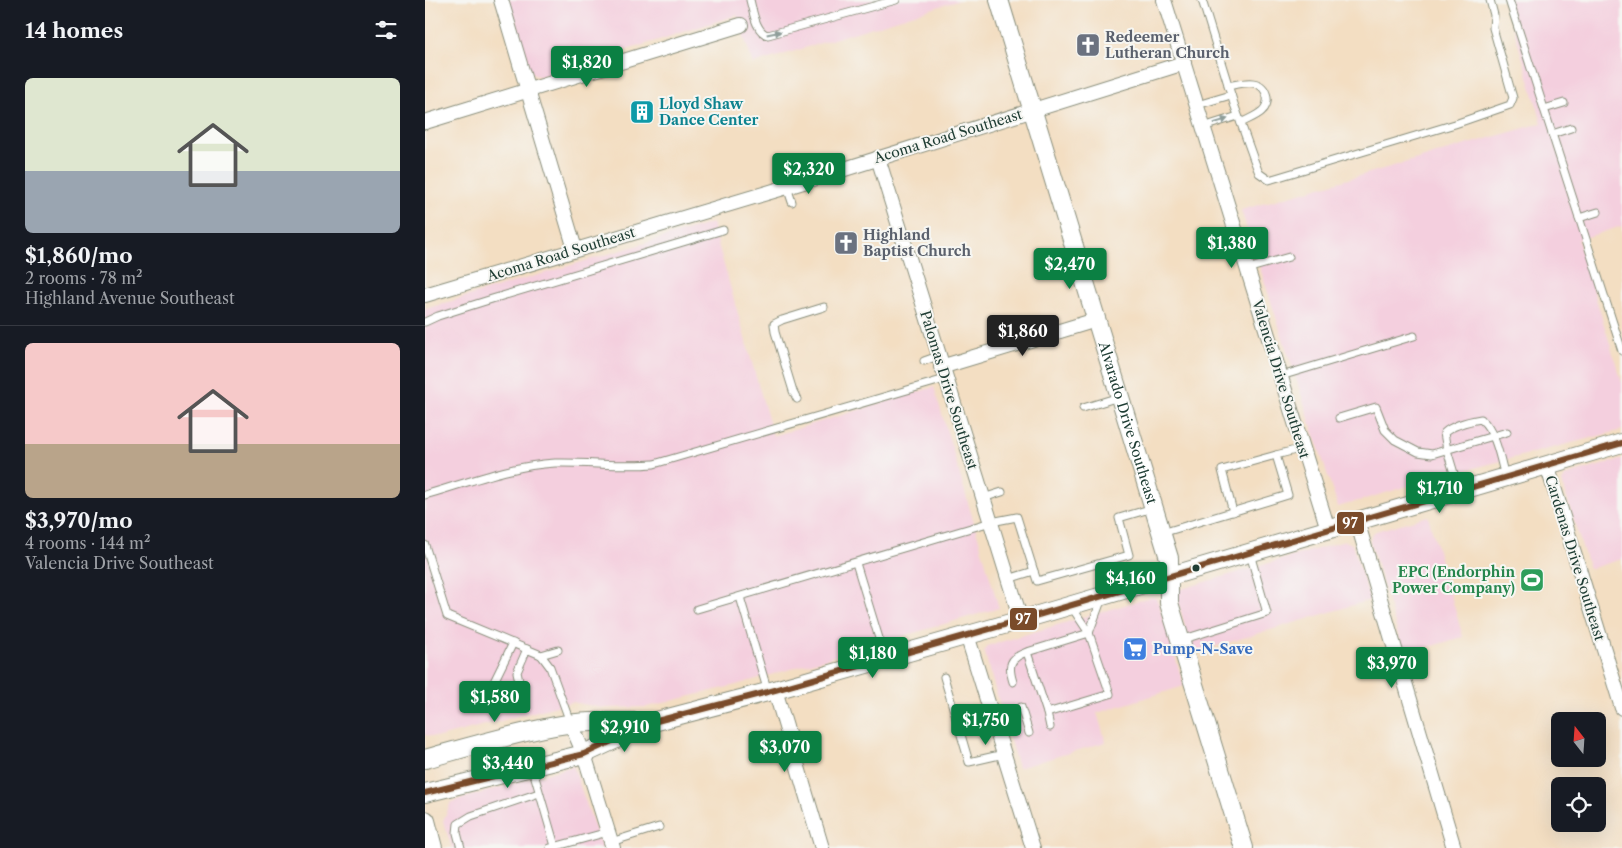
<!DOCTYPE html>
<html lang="en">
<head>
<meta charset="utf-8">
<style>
	:root { --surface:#171b24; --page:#242831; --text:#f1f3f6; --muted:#9ea1a6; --line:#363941; --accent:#0b8043 }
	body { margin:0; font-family:"Libre Caslon Text",serif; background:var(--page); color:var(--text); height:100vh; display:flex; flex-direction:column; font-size:19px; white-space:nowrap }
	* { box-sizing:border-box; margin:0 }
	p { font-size:16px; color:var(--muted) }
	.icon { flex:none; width:28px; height:28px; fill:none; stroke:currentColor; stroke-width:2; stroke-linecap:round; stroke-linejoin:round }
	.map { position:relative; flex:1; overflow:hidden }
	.panel { display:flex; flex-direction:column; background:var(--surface); width:425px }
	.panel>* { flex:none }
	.needle { width:32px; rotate:343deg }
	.buttons { position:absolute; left:1126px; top:712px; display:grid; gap:10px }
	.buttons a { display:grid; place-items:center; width:55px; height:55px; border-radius:8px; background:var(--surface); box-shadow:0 5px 20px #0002; font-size:25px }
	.price { position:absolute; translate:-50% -42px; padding:0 11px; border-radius:5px; background:var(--accent); color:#fff; font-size:16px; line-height:32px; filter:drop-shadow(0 1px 2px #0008) }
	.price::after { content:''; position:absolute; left:50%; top:30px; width:15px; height:11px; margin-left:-8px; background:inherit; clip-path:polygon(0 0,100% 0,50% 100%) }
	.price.on { background:#222; color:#fff }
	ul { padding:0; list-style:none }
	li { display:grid; align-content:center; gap:10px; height:265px; padding:0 25px }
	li+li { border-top:1px solid var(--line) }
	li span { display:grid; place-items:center; height:155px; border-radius:8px; color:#555 }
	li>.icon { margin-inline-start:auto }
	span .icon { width:90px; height:90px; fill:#fffc; stroke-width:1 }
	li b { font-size:21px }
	h2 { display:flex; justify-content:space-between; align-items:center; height:60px; padding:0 25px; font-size:21px }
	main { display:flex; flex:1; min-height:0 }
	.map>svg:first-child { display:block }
	.built { fill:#f4cfde }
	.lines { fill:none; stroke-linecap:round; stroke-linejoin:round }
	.service-casing { stroke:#898e7b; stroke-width:9 }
	.minor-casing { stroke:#898e7b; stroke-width:16 }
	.tertiary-casing { stroke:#898e7b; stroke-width:20 }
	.secondary-casing { stroke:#898e7b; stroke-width:22 }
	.service { stroke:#fff; stroke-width:7 }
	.minor { stroke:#fff; stroke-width:14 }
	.tertiary { stroke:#fff; stroke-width:18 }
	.secondary { stroke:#fff; stroke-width:20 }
	.bus-1-casing { stroke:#f6f6f2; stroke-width:10 }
	.bus-1 { stroke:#7a4b2a; stroke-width:6 }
	.oneway { fill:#8f9e9a }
	.bus-dot { fill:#1f3d34; stroke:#f6f6f2; stroke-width:2 }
	.labels { text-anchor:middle; stroke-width:4; stroke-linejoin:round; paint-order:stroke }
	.worship-label { font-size:14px; font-weight:bold; fill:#5b616d; stroke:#f6f6f2; text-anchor:start }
	.culture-label { font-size:14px; font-weight:bold; fill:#0d838f; stroke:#f6f6f2; text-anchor:start }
	.street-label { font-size:14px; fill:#1f3d34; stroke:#f6f6f2 }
	.leisure-label { font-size:14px; font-weight:bold; fill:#27864d; stroke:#f6f6f2; text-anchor:end }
	.shop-label { font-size:14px; font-weight:bold; fill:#366cbe; stroke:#f6f6f2; text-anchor:start }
	.line-badge { stroke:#f6f6f2; stroke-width:2 }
	.badge-label { font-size:14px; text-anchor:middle; font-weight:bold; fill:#fff }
</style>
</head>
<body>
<main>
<section class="panel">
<h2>14 homes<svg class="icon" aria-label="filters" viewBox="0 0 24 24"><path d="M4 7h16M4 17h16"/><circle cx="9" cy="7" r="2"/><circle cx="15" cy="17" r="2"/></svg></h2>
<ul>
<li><span style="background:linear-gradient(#dfe7d0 60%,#9aa5b1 0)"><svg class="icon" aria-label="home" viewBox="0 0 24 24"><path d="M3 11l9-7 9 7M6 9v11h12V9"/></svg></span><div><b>$1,860/mo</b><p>2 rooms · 78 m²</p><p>Highland Avenue Southeast</p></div></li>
<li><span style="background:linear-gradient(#f6c9c9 65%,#b9a48a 0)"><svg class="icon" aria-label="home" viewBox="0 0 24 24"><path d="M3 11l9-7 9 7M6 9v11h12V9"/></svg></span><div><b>$3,970/mo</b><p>4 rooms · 144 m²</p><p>Valencia Drive Southeast</p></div></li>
</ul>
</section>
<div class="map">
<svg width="1197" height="848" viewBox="0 0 1197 848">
	<rect width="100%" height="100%" fill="#f6f6f2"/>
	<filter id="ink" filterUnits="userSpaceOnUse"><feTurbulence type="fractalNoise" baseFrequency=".02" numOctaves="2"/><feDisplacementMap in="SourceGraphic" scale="10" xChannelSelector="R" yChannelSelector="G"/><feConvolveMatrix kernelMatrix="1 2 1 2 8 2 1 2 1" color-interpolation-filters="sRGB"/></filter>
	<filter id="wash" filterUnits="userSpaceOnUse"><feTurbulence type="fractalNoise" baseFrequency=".0096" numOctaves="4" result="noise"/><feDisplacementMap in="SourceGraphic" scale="20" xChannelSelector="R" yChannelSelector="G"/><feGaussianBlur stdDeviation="1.12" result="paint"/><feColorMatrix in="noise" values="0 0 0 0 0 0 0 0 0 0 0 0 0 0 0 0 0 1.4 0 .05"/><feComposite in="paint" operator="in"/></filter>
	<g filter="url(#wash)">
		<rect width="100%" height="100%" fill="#f3dec2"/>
		<g class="built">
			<path d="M84,0H535L328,64L312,15L117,77L109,75L105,70Z"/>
			<path d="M1080,0H1197V226L1153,240L1197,383V430L1014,477L913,507L816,210L1117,123Z"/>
			<path d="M287,223L348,436L509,387L574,608L311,685L222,707L179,708L147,702L14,737L0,735V309Z"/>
			<path d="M1197,459V559L1164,569L1137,482L1140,477L1143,475Z"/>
			<path d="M1003,516L1038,637L979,654L945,541L947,534L951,531Z"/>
			<path d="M920,541L927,544L945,600L768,653L751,595L753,590Z"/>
			<path d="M726,597L731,598L734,604L759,686L672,713L681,742L593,768L559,651L562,646Z"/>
			<path d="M148,766L177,848H27L18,821L26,802Z"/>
		</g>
	</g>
	<g filter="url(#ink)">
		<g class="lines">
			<defs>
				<g id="service">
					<path d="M325,0C328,11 331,33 343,35L471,0"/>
					<path d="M777,0L809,104L829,160L834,173L844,180L1030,124L1085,105L1088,98L1068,28L1069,15L1065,0"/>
					<path d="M1084,0L1197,351"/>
					<path d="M803,86C818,83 838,77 842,97C843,101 841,108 837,111C832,116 823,119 816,123"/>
					<path d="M772,105L806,95"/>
					<path d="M1119,109L1139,103"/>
					<path d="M778,127L813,116"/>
					<path d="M1127,134L1146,128"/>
					<path d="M362,187L367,202"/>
					<path d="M1154,218L1173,212"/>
					<path d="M822,269L864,257"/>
					<path d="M0,322L13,316L67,299L298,230"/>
					<path d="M499,361L513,356"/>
					<path d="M856,376L989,336"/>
					<path d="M372,399L368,391L350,332L349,324L357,320L399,307"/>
					<path d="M658,408L694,397"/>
					<path d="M914,418L951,407L960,430L970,440L993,452L1007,454L1082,432"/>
					<path d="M1034,490L1022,450L1019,433C1028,425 1044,421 1056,419C1071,432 1075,458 1080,477"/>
					<path d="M0,495C41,483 88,465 130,463C163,462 196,467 229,464L520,379"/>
					<path d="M558,498L577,492"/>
					<path d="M808,512L797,470L851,455"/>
					<path d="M737,533L863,495L851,455L878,448"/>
					<path d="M0,545L22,616L116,655L125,667L145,722"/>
					<path d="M431,563L460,658"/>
					<path d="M583,579L609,571"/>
					<path d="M315,597L343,692"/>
					<path d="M646,606L664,633"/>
					<path d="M272,609L566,522L592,517L612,581L704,555L694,518L728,508"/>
					<path d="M664,633L685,694L622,713L602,652Z"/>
					<path d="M664,633L677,598"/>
					<path d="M756,640L842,613L825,554"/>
					<path d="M88,643L64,692V696C72,705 90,709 98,700L92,672L102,649"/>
					<path d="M116,655L133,650"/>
					<path d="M519,677L544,762L579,754"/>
					<path d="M588,682C583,666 584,658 602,652"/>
					<path d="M596,707L604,733"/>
					<path d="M622,713L625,727"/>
					<path d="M107,767L130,846"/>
					<path d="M186,842L234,827"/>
					<path d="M36,848L32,833L33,824L46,816L114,793"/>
					<path d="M125,848L183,832"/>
				</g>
				<g id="minor">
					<path d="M76,0L150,249"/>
					<path d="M739,0L903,529"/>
					<path d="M0,122L316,25"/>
					<path d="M453,158L596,620"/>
					<path d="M0,295L362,187L759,63"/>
					<path d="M516,367L671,320"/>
					<path d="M1122,465L1197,708"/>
					<path d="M932,521L1029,848"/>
					<path d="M542,635L608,848"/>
					<path d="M350,690L397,848"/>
					<path d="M146,724L159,754L188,848"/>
				</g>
				<g id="tertiary">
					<path id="s1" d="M574,0L744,558V603L819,848"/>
					<path d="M0,759C43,747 86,734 130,726C160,720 192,722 222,722"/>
					<path d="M0,793L159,754L228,722L350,690L596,620L1197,443"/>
				</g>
				<path id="secondary" d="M0,821L7,848"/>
			</defs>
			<use href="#service" class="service-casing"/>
			<use href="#minor" class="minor-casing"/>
			<use href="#tertiary" class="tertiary-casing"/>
			<use href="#secondary" class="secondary-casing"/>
			<use href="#service" class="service"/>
			<use href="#minor" class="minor"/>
			<use href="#tertiary" class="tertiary"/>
			<use href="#secondary" class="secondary"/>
			<defs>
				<path id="bus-1" d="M0,793L159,754L228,722L350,690L596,620L1197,443"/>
			</defs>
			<use href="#bus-1" class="bus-1-casing"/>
			<use href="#bus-1" class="bus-1"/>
		</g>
		<defs><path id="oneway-solid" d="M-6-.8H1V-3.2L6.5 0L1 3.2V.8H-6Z" transform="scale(1.25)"/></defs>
		<g class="oneway">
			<use href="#oneway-solid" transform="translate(349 33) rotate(-12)"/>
			<use href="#oneway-solid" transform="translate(796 121) rotate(-17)"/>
		</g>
	</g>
	<defs>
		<symbol id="church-square" viewBox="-11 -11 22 22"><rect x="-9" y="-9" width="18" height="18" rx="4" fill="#6b7280" stroke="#f6f6f2"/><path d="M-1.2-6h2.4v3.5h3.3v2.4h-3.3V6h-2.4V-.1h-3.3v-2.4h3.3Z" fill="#fff"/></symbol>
		<symbol id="building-square" viewBox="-11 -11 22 22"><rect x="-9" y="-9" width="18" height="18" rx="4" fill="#0f9aa8" stroke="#f6f6f2"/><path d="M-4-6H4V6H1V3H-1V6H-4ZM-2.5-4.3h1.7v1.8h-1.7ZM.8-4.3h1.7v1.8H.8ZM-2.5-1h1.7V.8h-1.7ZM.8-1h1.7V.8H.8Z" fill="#fff"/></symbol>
		<symbol id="stadium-square" viewBox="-11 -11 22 22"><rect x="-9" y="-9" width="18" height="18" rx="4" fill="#2e9e5b" stroke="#f6f6f2"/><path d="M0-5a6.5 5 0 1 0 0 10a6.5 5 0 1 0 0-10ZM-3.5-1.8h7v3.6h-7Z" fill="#fff"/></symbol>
		<symbol id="supermarket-square" viewBox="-11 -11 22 22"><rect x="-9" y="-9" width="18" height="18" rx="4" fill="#3f7fe0" stroke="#f6f6f2"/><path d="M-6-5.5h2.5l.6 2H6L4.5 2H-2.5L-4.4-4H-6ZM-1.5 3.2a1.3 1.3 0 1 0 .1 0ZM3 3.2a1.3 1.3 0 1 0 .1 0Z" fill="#fff"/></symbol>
	</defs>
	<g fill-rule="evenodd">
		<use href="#church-square" x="649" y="31" width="28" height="28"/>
		<use href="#building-square" x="203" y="98" width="28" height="28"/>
		<use href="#church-square" x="407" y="229" width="28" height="28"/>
		<use href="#stadium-square" x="1093" y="566" width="28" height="28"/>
		<use href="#supermarket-square" x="696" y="635" width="28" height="28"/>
	</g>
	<circle class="bus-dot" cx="771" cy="568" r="4.5"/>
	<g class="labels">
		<g class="worship-label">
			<text x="680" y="42">Redeemer<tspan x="680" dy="16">Lutheran Church</tspan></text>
			<text x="438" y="240">Highland<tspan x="438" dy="16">Baptist Church</tspan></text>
		</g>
		<g class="culture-label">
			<text x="234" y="109">Lloyd Shaw<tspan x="234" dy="16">Dance Center</tspan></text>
		</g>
		<g class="street-label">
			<text transform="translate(523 136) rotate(-17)" y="5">Acoma Road Southeast</text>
			<text transform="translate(136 254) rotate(-17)" y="5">Acoma Road Southeast</text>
			<text transform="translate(856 379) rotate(73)" y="5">Valencia Drive Southeast</text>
			<text transform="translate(524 390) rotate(73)" y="5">Palomas Drive Southeast</text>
			<text dy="5" stroke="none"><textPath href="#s1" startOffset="442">Alvarado Drive Southeast</textPath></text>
			<text transform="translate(1150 558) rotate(73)" y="5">Cardenas Drive Southeast</text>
		</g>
		<g class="leisure-label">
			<text x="1090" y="577">EPC (Endorphin<tspan x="1090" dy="16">Power Company)</tspan></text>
		</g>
		<g class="shop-label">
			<text x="728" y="654">Pump-N-Save</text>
		</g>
	</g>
	<g class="line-badge">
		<rect x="911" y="511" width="29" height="24" rx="5" fill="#7a4b2a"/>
		<rect x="584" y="607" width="29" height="24" rx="5" fill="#7a4b2a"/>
	</g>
	<g class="badge-label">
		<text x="925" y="528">97</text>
		<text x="598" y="624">97</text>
	</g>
</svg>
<div class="buttons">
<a><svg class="needle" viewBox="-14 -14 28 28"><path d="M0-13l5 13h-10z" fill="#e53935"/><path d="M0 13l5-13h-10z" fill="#9ea1a6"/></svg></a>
<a><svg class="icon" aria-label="locate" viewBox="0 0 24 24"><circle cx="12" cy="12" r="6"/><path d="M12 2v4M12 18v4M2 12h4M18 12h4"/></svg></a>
</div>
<b class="price" style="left:162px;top:88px">$1,820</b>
<b class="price" style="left:384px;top:195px">$2,320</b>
<b class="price" style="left:807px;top:269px">$1,380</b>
<b class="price" style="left:645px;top:290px">$2,470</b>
<b class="price on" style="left:598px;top:357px">$1,860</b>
<b class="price" style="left:1015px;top:514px">$1,710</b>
<b class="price" style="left:706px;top:604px">$4,160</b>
<b class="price" style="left:448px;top:679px">$1,180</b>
<b class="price" style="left:967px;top:689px">$3,970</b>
<b class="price" style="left:70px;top:723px">$1,580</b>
<b class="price" style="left:561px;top:746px">$1,750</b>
<b class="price" style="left:200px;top:753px">$2,910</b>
<b class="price" style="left:360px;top:773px">$3,070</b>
<b class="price" style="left:83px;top:789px">$3,440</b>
</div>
</main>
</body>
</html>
